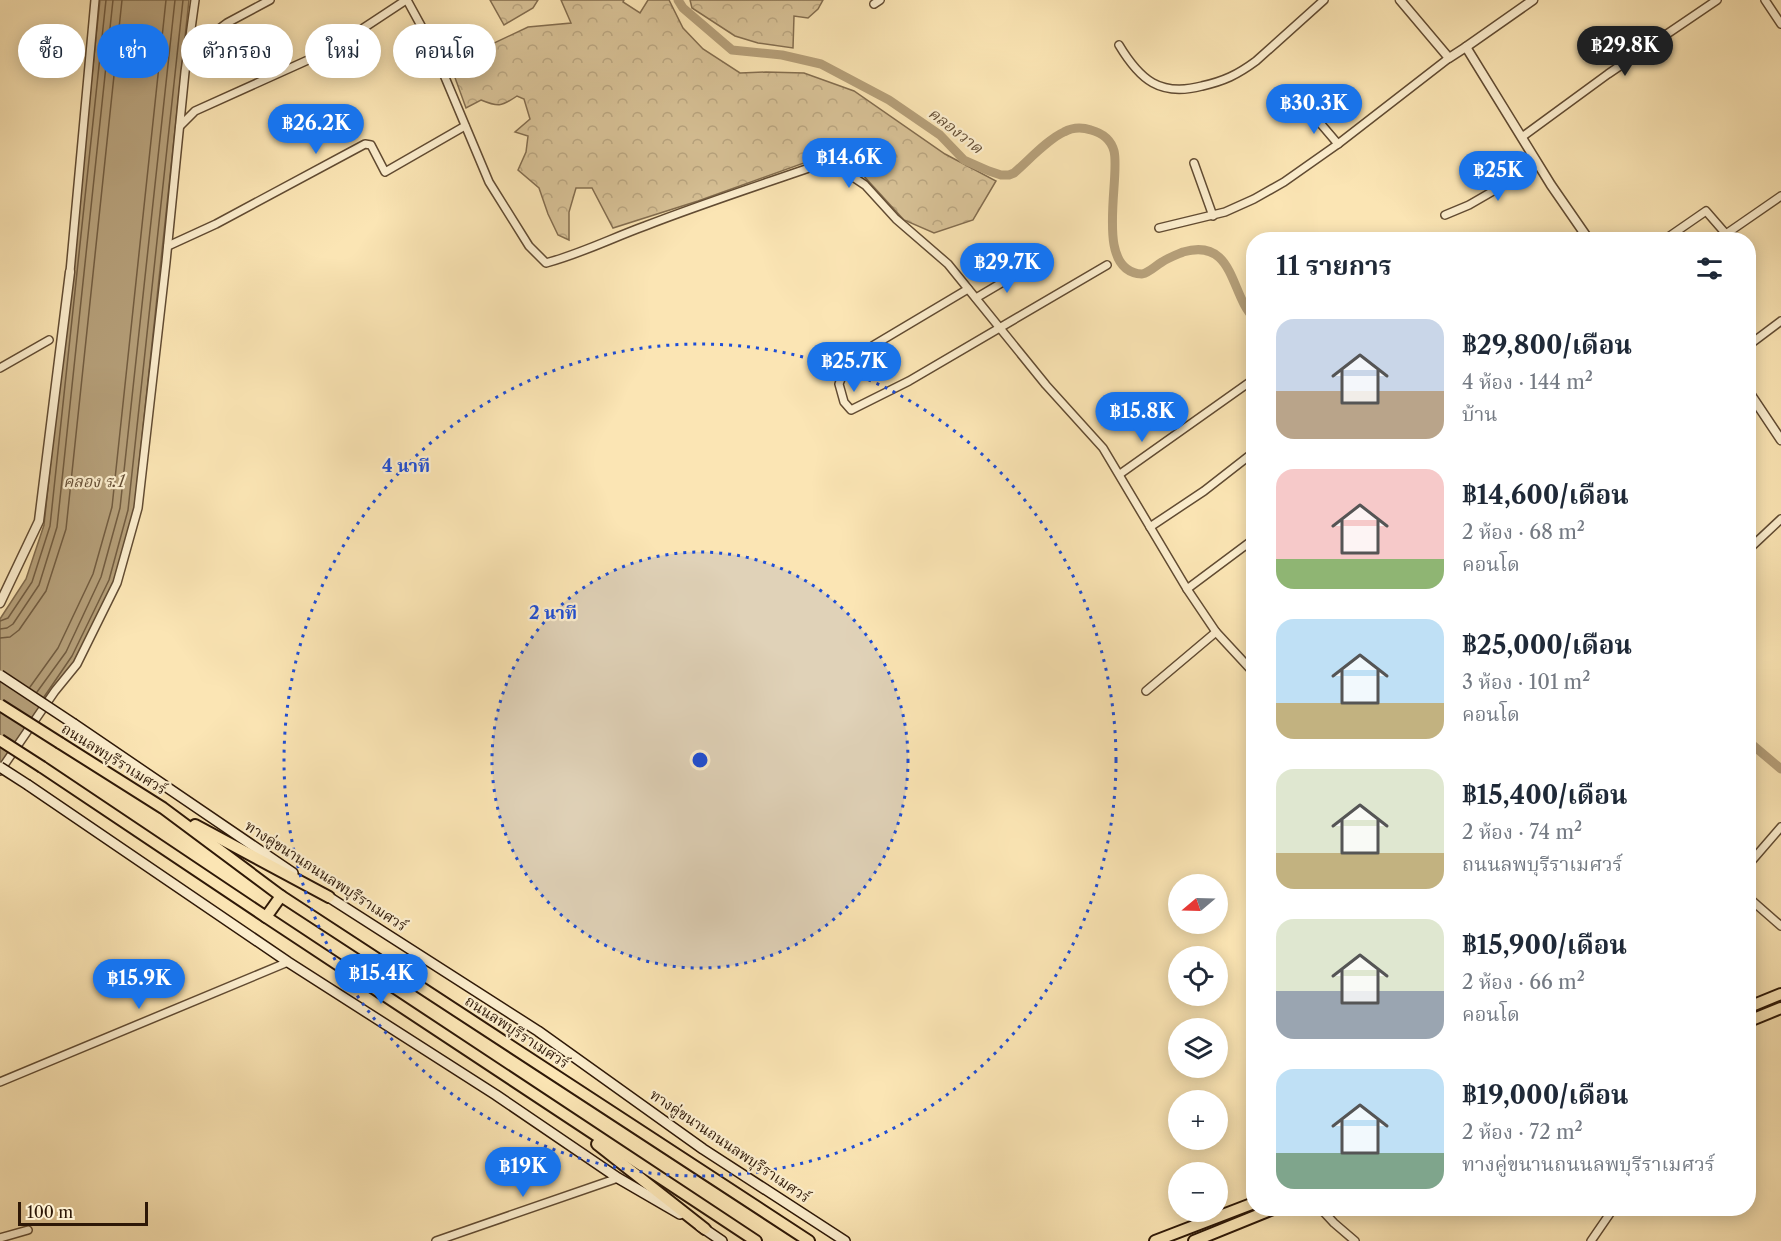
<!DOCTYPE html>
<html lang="th">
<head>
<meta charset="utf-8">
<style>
	:root { --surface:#fff; --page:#f2f2f3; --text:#1f2937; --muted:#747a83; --accent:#1a73e8 }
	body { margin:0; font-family:"Libre Caslon Text","Noto Serif Thai",serif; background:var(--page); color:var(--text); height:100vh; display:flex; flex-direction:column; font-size:22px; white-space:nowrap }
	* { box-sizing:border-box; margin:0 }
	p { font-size:20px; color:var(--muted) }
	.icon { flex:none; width:33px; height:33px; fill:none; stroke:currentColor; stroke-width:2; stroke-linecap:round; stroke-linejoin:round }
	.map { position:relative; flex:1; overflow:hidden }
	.panel { position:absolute; left:1246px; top:232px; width:510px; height:984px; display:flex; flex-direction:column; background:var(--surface); border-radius:24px; box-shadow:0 3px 15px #0003 }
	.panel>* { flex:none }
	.banner { position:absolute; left:18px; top:24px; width:570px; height:54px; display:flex; gap:12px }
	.needle { width:39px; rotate:251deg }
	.buttons { position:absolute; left:1168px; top:874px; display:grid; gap:12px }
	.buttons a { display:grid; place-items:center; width:60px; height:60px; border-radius:50%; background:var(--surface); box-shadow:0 3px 15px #0003; font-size:30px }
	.scale { position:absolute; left:18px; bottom:15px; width:130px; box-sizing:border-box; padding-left:6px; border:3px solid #2e1807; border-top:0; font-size:16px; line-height:21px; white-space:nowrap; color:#2e1807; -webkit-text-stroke:4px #fceece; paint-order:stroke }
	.price { position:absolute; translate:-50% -51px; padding:0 14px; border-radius:21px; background:var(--accent); color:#fff; font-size:20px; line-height:39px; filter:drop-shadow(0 2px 3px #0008) }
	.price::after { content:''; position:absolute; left:50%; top:36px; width:18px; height:14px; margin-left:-9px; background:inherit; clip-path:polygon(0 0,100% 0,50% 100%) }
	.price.current { background:#222; color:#fff }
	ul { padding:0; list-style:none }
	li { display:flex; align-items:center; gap:18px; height:150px; padding:0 30px }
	li span { display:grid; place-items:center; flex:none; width:168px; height:120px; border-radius:18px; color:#555 }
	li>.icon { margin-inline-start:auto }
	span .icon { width:72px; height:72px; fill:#fffc; stroke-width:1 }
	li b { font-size:26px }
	h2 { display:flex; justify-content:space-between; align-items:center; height:72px; padding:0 30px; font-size:26px }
	.chip { padding:0 21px; border-radius:27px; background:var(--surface); box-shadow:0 3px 15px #0003; font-size:21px; line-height:54px }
	.chip.current { background:var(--accent); color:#fff }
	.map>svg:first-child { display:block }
	.forest { fill:url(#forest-crowns); stroke:#836d4f; stroke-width:1.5 }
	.water { fill:#b59f79; stroke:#7f694b; stroke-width:1.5 }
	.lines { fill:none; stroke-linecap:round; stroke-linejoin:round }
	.shore { stroke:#725c40; stroke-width:1.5 }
	.canal { stroke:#b59f79; stroke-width:9 }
	.minor-casing { stroke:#614b32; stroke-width:10 }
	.tertiary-casing { stroke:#614b32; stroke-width:11 }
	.secondary-casing { stroke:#2e1807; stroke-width:12 }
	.primary-casing { stroke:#2e1807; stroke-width:14 }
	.minor { stroke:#fceece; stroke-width:7 }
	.tertiary { stroke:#fceece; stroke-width:8 }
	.secondary { stroke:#fceece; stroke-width:9 }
	.primary { stroke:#fbe5b4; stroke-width:10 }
	.secondary-bridge-casing { stroke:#2e1807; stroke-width:12; stroke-linecap:butt }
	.primary-bridge-casing { stroke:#2e1807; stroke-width:14; stroke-linecap:butt }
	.secondary-bridge { stroke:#fceece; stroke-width:9 }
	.primary-bridge { stroke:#fbe5b4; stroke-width:10 }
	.ring { fill:none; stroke:#1d4ed8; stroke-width:3; stroke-dasharray:3 6 }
	.labels { text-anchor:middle; stroke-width:4.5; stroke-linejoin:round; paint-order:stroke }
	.street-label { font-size:15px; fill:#2e1807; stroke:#fceece }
	.water-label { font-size:16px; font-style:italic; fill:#644e35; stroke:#fceece }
	.centre { fill:#1d4ed8; stroke:#fceece; stroke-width:3 }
	.ring-label { font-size:18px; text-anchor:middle; font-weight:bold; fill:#1d4ed8; stroke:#fceece; stroke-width:4.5; stroke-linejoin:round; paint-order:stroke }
</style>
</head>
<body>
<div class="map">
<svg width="1781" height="1241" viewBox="0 0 1781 1241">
	<defs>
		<pattern id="forest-crowns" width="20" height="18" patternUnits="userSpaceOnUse" patternTransform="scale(1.5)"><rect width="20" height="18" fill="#d8c297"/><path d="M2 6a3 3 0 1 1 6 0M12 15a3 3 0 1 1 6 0" fill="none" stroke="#baa681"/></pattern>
	</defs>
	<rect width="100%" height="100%" fill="#fbe5b4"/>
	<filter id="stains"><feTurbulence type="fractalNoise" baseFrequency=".00333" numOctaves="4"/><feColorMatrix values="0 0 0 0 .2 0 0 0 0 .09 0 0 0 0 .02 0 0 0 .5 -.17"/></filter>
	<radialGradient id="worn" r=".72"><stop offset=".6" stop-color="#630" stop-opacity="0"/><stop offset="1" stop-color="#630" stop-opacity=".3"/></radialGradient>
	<g class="forest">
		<path d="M490,0H538L533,8L504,25Z"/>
		<path d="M561,0H624L623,2L640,13L648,0H669L683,28L703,49L740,73L766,72L804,73L854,91L945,154L996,181L973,220L934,233L904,220L862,174L826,155L698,201L613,228L592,188H576L569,212V240L558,235L548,214L539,188L518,170L526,152L528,136L515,132L530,119L524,99L517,96C501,107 498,107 481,100L466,108L450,64L528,27L571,23Z"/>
		<path d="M690,0H823L818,9L808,18L794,16L793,48L758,43L735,36L692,8Z"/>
	</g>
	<path class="water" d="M100,0H189L134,511L114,582L77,659L0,769V619L26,579L44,525Z"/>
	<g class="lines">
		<g class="shore">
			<path d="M0,621L8,618L32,582L50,526L106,0"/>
			<path d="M0,629L7,628L13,624L39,585L57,527L113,0"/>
			<path d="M0,638L10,637L19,630L46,591L66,529L122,0"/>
			<path d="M30,687L58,648L93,574L112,507L166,0"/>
			<path d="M37,692L66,652L101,577L120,508L175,0"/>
			<path d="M44,697L72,656L109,580L128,510L183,0"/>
		</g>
		<g class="canal">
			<path d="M678,0L683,8L732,50L782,55L821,64L889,100L940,135L964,160L989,171L1001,175H1009L1014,173C1028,161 1048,139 1064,132C1073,127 1082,127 1091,130C1102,133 1111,140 1114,151C1121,178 1093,272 1142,274C1150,272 1155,266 1162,262C1168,258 1176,255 1183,252C1235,237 1230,295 1254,318"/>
			<path d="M1749,742L1781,769"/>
		</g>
		<defs>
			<g id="minor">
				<path d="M407,0L431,44L489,182L529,246L546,263C580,254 612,238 645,226C699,205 754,187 809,168L835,165L865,185L896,219L948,264L1046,385L1103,448L1187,589L1216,632L1254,673"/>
				<path d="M1765,0L1781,24"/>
				<path d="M874,4L880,0"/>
				<path d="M1119,45C1140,80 1160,97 1202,86C1224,81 1237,75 1256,61L1324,0"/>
				<path d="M188,52L227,23L270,0"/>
				<path d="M1309,110L1338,144"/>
				<path d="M180,126L195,111L308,60L356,33L406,0"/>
				<path d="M1522,137L1608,74L1717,0"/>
				<path d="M1194,163L1213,216"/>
				<path d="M1445,215L1469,205L1538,165"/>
				<path d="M1159,228L1225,212L1254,199L1284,182L1338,144L1449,58"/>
				<path d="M1664,240L1706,211L1726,234L1781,196"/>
				<path d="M168,246L216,224L365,144L371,145L385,172L465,126"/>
				<path d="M70,272L95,0"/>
				<path d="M968,289L874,345L846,366L839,384L844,402L851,410L909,381L1107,265"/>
				<path d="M976,298L1025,269"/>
				<path d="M1749,345L1781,321"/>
				<path d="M0,368L49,340"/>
				<path d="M1120,474L1254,379"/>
				<path d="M1150,527L1204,491L1254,452"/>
				<path d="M1749,549L1781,519"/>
				<path d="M1187,589L1254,539"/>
				<path d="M1146,691L1216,632"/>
				<path d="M0,771L55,691L77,664L117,583L138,508L166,262L185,72L195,0"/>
				<path d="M1749,864L1781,827"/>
				<path d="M1749,898L1781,926"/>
				<path d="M0,1082L288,962"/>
				<path d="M1321,1209L1334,1223L1355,1241"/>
				<path d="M0,1238L28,1230"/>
				<path d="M436,1241L618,1178"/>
				<path d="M1591,1241L1613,1209"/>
			</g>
			<g id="tertiary">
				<path d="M1400,0L1449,58L1466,47L1551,185L1589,240"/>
				<path d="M1466,47L1533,0"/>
				<path d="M1749,392L1781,440"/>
				<path d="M0,603L39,521L70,272"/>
			</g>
			<g id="secondary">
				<path d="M74,724L293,873"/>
				<path d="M28,785L288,962L496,1095L618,1178L680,1214"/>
				<path d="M324,894L538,1031L703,1149L845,1241"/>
				<path d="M700,1226L722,1241"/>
			</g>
			<g id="primary">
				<path d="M60,743L163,808L281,896L809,1241"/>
				<path d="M42,767L266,917L756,1241"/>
				<path d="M195,825L329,897"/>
				<path d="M266,917L281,896"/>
				<path d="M1749,1007L1781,994"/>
				<path d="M1749,1021L1781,1008"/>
				<path d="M597,1144L705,1229"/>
				<path d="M1155,1241L1254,1203"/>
				<path d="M1194,1241L1273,1209"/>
			</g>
		</defs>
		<use href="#minor" class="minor-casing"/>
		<use href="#tertiary" class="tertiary-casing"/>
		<use href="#secondary" class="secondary-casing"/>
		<use href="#primary" class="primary-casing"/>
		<use href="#minor" class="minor"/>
		<use href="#tertiary" class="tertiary"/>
		<use href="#secondary" class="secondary"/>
		<use href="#primary" class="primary"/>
		<defs>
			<g id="secondary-bridge">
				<path d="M0,675L74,724"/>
				<path d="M0,767L28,785"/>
			</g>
			<g id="primary-bridge">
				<path d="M0,705L60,743"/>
				<path d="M0,740L42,767"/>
			</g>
		</defs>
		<use href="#secondary-bridge" class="secondary-bridge-casing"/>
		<use href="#primary-bridge" class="primary-bridge-casing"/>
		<use href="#secondary-bridge" class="secondary-bridge"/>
		<use href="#primary-bridge" class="primary-bridge"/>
	</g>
	<circle cx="700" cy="760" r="208" fill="#1d4ed8" fill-opacity=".12"/>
	<g class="ring">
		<circle cx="700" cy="760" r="208"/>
		<circle cx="700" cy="760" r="416"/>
	</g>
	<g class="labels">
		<g class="street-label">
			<text transform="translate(114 759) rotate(32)" y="5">ถนนลพบุรีราเมศวร์</text>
			<text transform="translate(326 876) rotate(33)" y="5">ทางคู่ขนานถนนลพบุรีราเมศวร์</text>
			<text transform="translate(517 1032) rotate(33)" y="5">ถนนลพบุรีราเมศวร์</text>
			<text transform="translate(730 1146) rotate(34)" y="5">ทางคู่ขนานถนนลพบุรีราเมศวร์</text>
		</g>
		<g class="water-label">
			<text transform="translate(956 130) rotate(38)" y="6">คลองวาด</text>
			<text x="94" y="487">คลอง ร.1</text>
		</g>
	</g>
	<circle cx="700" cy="760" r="9" class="centre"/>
	<g class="ring-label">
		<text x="406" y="472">4 นาที</text>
		<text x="553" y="619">2 นาที</text>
	</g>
	<rect width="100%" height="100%" filter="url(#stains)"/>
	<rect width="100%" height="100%" fill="url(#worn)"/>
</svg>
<div class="buttons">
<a><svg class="needle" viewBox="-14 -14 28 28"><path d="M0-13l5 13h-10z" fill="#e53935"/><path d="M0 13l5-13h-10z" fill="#747a83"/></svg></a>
<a><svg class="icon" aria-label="locate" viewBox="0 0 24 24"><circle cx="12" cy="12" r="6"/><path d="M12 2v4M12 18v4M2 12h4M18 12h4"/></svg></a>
<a><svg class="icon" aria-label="layers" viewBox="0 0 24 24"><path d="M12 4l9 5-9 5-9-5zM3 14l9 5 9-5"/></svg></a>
<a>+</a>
<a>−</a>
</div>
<div class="scale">100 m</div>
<b class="price current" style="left:1625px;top:77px">฿29.8K</b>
<b class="price" style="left:1314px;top:135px">฿30.3K</b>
<b class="price" style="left:316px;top:155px">฿26.2K</b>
<b class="price" style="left:849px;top:189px">฿14.6K</b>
<b class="price" style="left:1498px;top:202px">฿25K</b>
<b class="price" style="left:1007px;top:294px">฿29.7K</b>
<b class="price" style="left:854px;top:393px">฿25.7K</b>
<b class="price" style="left:1142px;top:443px">฿15.8K</b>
<b class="price" style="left:381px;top:1005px">฿15.4K</b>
<b class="price" style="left:139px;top:1010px">฿15.9K</b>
<b class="price" style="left:523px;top:1198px">฿19K</b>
<div class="banner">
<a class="chip">ซื้อ</a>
<a class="chip current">เช่า</a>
<a class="chip">ตัวกรอง</a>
<a class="chip">ใหม่</a>
<a class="chip">คอนโด</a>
</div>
<section class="panel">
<h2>11 รายการ<svg class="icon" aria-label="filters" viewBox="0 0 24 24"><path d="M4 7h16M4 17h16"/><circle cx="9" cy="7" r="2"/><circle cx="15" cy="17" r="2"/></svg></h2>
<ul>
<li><span style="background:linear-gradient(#c9d6e8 60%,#b9a48a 0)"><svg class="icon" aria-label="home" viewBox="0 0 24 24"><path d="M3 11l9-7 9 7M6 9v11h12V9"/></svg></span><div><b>฿29,800/เดือน</b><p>4 ห้อง · 144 m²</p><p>บ้าน</p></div></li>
<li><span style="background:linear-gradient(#f6c9c9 75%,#8fb573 0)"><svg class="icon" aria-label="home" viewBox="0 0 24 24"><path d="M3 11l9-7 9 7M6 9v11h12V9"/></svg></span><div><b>฿14,600/เดือน</b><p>2 ห้อง · 68 m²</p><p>คอนโด</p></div></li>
<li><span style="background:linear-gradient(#bfe0f5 70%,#c2b280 0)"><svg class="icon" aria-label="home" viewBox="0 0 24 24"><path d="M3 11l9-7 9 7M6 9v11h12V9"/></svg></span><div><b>฿25,000/เดือน</b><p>3 ห้อง · 101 m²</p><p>คอนโด</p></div></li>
<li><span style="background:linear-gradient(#dfe7d0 70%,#c2b280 0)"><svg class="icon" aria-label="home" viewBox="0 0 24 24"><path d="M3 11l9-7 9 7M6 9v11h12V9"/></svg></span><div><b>฿15,400/เดือน</b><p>2 ห้อง · 74 m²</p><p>ถนนลพบุรีราเมศวร์</p></div></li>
<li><span style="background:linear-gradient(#dfe7d0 60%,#9aa5b1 0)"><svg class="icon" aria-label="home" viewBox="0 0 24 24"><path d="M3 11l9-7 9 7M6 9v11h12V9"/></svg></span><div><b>฿15,900/เดือน</b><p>2 ห้อง · 66 m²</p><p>คอนโด</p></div></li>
<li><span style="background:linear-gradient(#bfe0f5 70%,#7fa58c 0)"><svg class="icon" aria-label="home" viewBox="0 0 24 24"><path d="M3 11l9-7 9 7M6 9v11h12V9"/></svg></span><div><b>฿19,000/เดือน</b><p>2 ห้อง · 72 m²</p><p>ทางคู่ขนานถนนลพบุรีราเมศวร์</p></div></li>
</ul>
</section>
</div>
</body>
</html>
